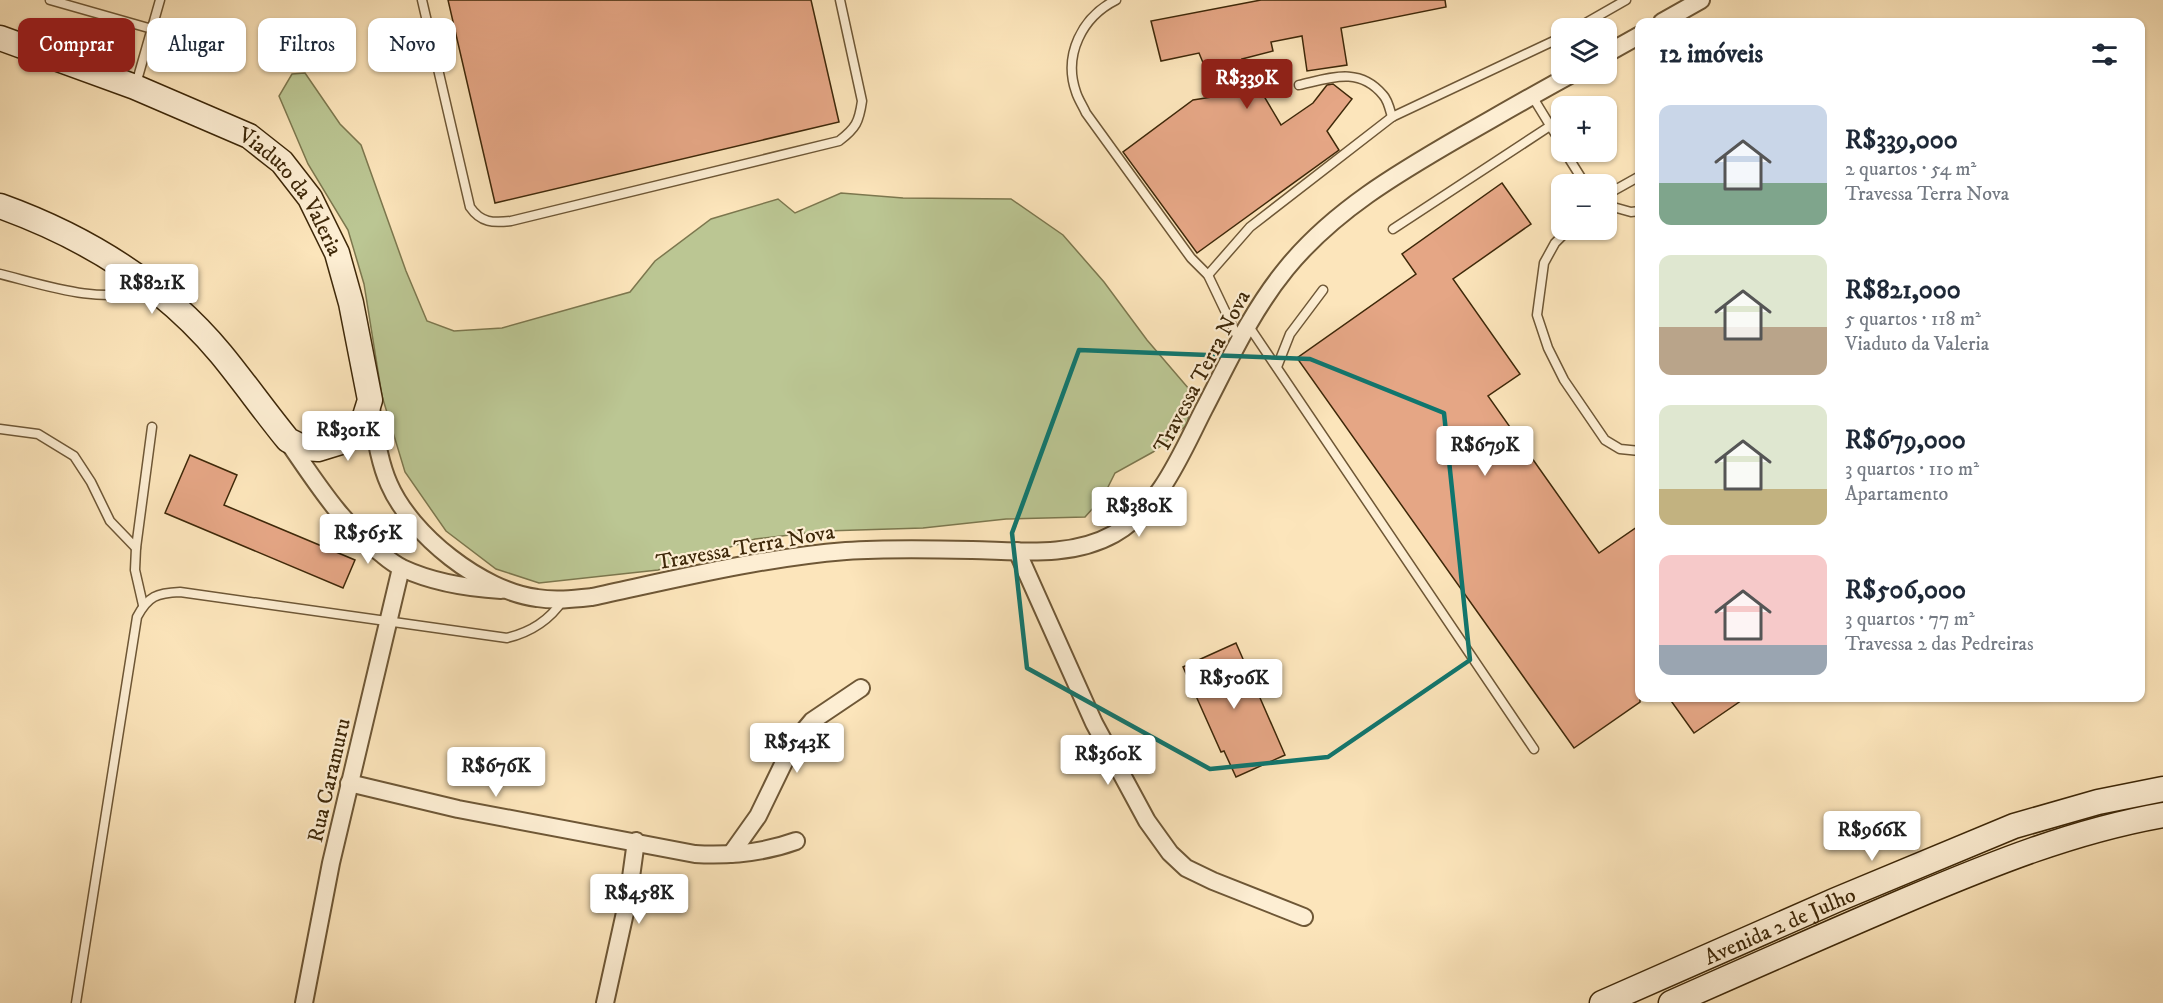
<!DOCTYPE html>
<html lang="pt">
<head>
<meta charset="utf-8">
<style>
	:root { --surface:#fff; --page:#f2f2f3; --text:#1f2937; --muted:#747a83; --accent:#8f2418 }
	body { margin:0; font-family:"IM FELL DW Pica",serif; background:var(--page); color:var(--text); height:100vh; display:flex; flex-direction:column; font-size:22px; white-space:nowrap }
	* { box-sizing:border-box; margin:0 }
	p { font-size:20px; color:var(--muted) }
	.icon { flex:none; width:33px; height:33px; fill:none; stroke:currentColor; stroke-width:2; stroke-linecap:round; stroke-linejoin:round }
	.map { position:relative; flex:1; overflow:hidden }
	.side { position:absolute; left:1635px; top:18px; width:510px; height:684px; display:flex; flex-direction:column; background:var(--surface); border-radius:12px; box-shadow:0 2px 4px #0004 }
	.side>* { flex:none }
	.banner { position:absolute; left:18px; top:18px; width:570px; height:54px; display:flex; gap:12px }
	.fabs { position:absolute; left:1551px; top:18px; display:grid; gap:12px }
	.fabs a { display:grid; place-items:center; width:66px; height:66px; border-radius:12px; background:var(--surface); box-shadow:0 2px 4px #0004; font-size:30px }
	.price { position:absolute; translate:-50% -51px; padding:0 14px; border-radius:6px; background:#fff; color:#222; font-size:20px; line-height:39px; filter:drop-shadow(0 2px 3px #0008) }
	.price::after { content:''; position:absolute; left:50%; top:36px; width:18px; height:14px; margin-left:-9px; background:inherit; clip-path:polygon(0 0,100% 0,50% 100%) }
	.price.selected { background:var(--accent); color:#fff }
	ul { padding:0; list-style:none }
	li { display:flex; align-items:center; gap:18px; height:150px; padding:0 24px }
	li span { display:grid; place-items:center; flex:none; width:168px; height:120px; border-radius:12px; color:#555 }
	li>.icon { margin-inline-start:auto }
	span .icon { width:72px; height:72px; fill:#fffc; stroke-width:1 }
	li b { font-size:26px }
	h2 { display:flex; justify-content:space-between; align-items:center; height:72px; padding:0 24px; font-size:26px }
	.pill { padding:0 21px; border-radius:12px; background:var(--surface); box-shadow:0 2px 4px #0004; font-size:21px; line-height:54px }
	.pill.selected { background:var(--accent); color:#fff }
	.map>svg:first-child { display:block }
	.green { fill:#bbc693; stroke:#7c774e; stroke-width:1.5 }
	.building { fill:#e5a685; stroke:#3e2809; stroke-width:1.5 }
	.lines { fill:none; stroke-linecap:round; stroke-linejoin:round }
	.lane-casing { stroke:#6e5736; stroke-width:11 }
	.street-casing { stroke:#6e5736; stroke-width:20 }
	.secondary-casing { stroke:#3e2809; stroke-width:27 }
	.lane { stroke:#fdeed3; stroke-width:8 }
	.street { stroke:#fdeed3; stroke-width:16 }
	.secondary { stroke:#fdeed3; stroke-width:24 }
	.marked { fill:none; stroke:#0f766e; stroke-width:4.5; stroke-linejoin:round }
	.labels { text-anchor:middle; stroke-width:4.5; stroke-linejoin:round; paint-order:stroke }
	.street-label { font-size:22px; fill:#3e2809; stroke:#fdeed3 }
</style>
</head>
<body>
<div class="map">
<svg width="2163" height="1003" viewBox="0 0 2163 1003">
	<rect width="100%" height="100%" fill="#fce5bb"/>
	<filter id="stains"><feTurbulence type="fractalNoise" baseFrequency=".00333" numOctaves="4"/><feColorMatrix values="0 0 0 0 .2 0 0 0 0 .09 0 0 0 0 .02 0 0 0 .5 -.17"/></filter>
	<radialGradient id="worn" r=".72"><stop offset=".6" stop-color="#630" stop-opacity="0"/><stop offset="1" stop-color="#630" stop-opacity=".3"/></radialGradient>
	<path class="green" d="M305,73L340,124L361,145L406,271L427,321L454,331L502,328L630,292L655,261L711,219L778,199L795,213L841,193L903,198L1011,199L1063,235L1104,282L1147,340L1189,389L1188,424L1153,452L1115,473L1103,497L1085,517L1006,519L923,528L825,531L755,539L658,570L539,583L496,569L446,531L405,472L382,396L364,284L348,230L308,164L279,96L292,74Z"/>
	<g class="building">
		<path d="M448,0H811L839,122L495,203Z"/>
		<path d="M1261,0H1445L1446,7L1341,28L1347,65L1307,71L1302,36L1271,42L1273,51L1242,59L1281,125L1313,103L1327,85L1333,84L1352,99L1327,131L1339,150L1197,253L1123,152L1193,100L1231,94L1212,62L1204,65L1199,53L1161,61L1151,21Z"/>
		<path d="M1502,183L1531,224L1453,279L1520,374L1488,396L1599,553L1640,525V702L1574,748L1297,358L1416,274L1402,254Z"/>
		<path d="M190,455L237,475L224,505L355,560L343,588L165,513Z"/>
		<path d="M1236,643L1285,755L1236,777L1224,751L1221,752L1183,667Z"/>
		<path d="M1669,698H1745L1694,733Z"/>
	</g>
	<g class="lines">
		<defs>
			<g id="lane">
				<path d="M50,0L152,29"/>
				<path d="M422,0L470,207C481,223 493,223 511,221L839,141C856,128 859,122 862,101L840,0"/>
				<path d="M1116,0C1082,17 1063,55 1076,92C1078,99 1083,106 1086,113L1191,258L1208,275L1239,340"/>
				<path d="M1577,28L1626,0"/>
				<path d="M136,84L160,0"/>
				<path d="M1299,85C1330,78 1359,66 1383,95C1388,100 1390,110 1392,117"/>
				<path d="M1532,96L1562,145"/>
				<path d="M1565,152L1585,184"/>
				<path d="M1606,195L1640,176"/>
				<path d="M1606,205L1631,212L1640,211"/>
				<path d="M1393,229L1550,126"/>
				<path d="M1568,230L1555,243L1544,263L1537,315L1548,348L1564,380L1605,440L1620,449L1640,451"/>
				<path d="M0,274C48,286 98,304 147,290"/>
				<path d="M1208,275L1250,227L1392,117L1562,37"/>
				<path d="M1248,325L1534,749"/>
				<path d="M1277,367L1290,334L1323,290"/>
				<path d="M0,429L38,434L74,456L91,482L110,521L136,548"/>
				<path d="M143,605L135,570L136,548L152,427"/>
				<path d="M76,1003L137,617C148,596 157,593 180,592L507,638C531,632 549,621 563,600"/>
			</g>
			<g id="street">
				<path d="M1662,22L1701,0"/>
				<path d="M1606,54L1640,35"/>
				<path d="M370,403C375,430 378,459 389,484C411,535 482,591 537,598C555,601 573,599 592,597C676,579 760,558 846,551C888,548 930,549 972,550C1020,551 1071,558 1114,534C1160,508 1181,454 1204,409C1229,361 1251,312 1286,269C1333,211 1398,173 1462,136C1499,115 1535,94 1572,74"/>
				<path d="M288,442C316,482 343,526 383,555C389,560 396,565 402,568C434,583 467,588 501,590"/>
				<path d="M1017,551L1094,723L1147,821L1170,853L1186,868L1213,881L1304,917"/>
				<path d="M349,783L458,809L695,854C730,856 763,853 796,841"/>
				<path d="M731,854L758,816L789,752L802,733L812,721L861,688"/>
				<path d="M304,1003L331,863L401,568"/>
				<path d="M605,1003L628,899L636,841"/>
			</g>
			<g id="secondary">
				<path id="s1" d="M0,38L135,87L249,136L282,162L310,198L337,253L351,303L370,400L365,416L357,429L344,441L318,449L304,448L288,440C265,412 244,382 221,354C162,283 86,237 0,206"/>
				<path id="s2" d="M1602,1003L1836,900L2014,826L2098,802L2163,789"/>
				<path d="M1671,1003C1750,968 1829,933 1909,899C1992,864 2073,831 2163,815"/>
			</g>
		</defs>
		<use href="#lane" class="lane-casing"/>
		<use href="#street" class="street-casing"/>
		<use href="#secondary" class="secondary-casing"/>
		<use href="#lane" class="lane"/>
		<use href="#street" class="street"/>
		<use href="#secondary" class="secondary"/>
	</g>
	<path class="marked" d="M1079,350L1310,359L1444,413L1470,660L1328,757L1210,769L1027,668L1012,533Z"/>
	<g class="labels">
		<g class="street-label">
			<text dy="8" stroke="none"><textPath href="#s1" startOffset="338">Viaduto da Valeria</textPath></text>
			<text transform="translate(1201 371) rotate(-62)" y="8">Travessa Terra Nova</text>
			<text transform="translate(745 546) rotate(-10)" y="8">Travessa Terra Nova</text>
			<text transform="translate(328 780) rotate(-77)" y="8">Rua Caramuru</text>
			<text dy="8" stroke="none"><textPath href="#s2" startOffset="194">Avenida 2 de Julho</textPath></text>
		</g>
	</g>
	<rect width="100%" height="100%" filter="url(#stains)"/>
	<rect width="100%" height="100%" fill="url(#worn)"/>
</svg>
<div class="fabs">
<a><svg class="icon" aria-label="layers" viewBox="0 0 24 24"><path d="M12 4l9 5-9 5-9-5zM3 14l9 5 9-5"/></svg></a>
<a>+</a>
<a>−</a>
</div>
<b class="price selected" style="left:1247px;top:110px">R$339K</b>
<b class="price" style="left:152px;top:315px">R$821K</b>
<b class="price" style="left:348px;top:462px">R$301K</b>
<b class="price" style="left:1485px;top:477px">R$679K</b>
<b class="price" style="left:1139px;top:538px">R$380K</b>
<b class="price" style="left:368px;top:565px">R$565K</b>
<b class="price" style="left:1234px;top:710px">R$506K</b>
<b class="price" style="left:797px;top:774px">R$543K</b>
<b class="price" style="left:1108px;top:786px">R$360K</b>
<b class="price" style="left:496px;top:798px">R$676K</b>
<b class="price" style="left:1872px;top:862px">R$966K</b>
<b class="price" style="left:639px;top:925px">R$458K</b>
<div class="banner">
<a class="pill selected">Comprar</a>
<a class="pill">Alugar</a>
<a class="pill">Filtros</a>
<a class="pill">Novo</a>
</div>
<section class="side">
<h2>12 imóveis<svg class="icon" aria-label="filters" viewBox="0 0 24 24"><path d="M4 7h16M4 17h16"/><circle cx="9" cy="7" r="2"/><circle cx="15" cy="17" r="2"/></svg></h2>
<ul>
<li><span style="background:linear-gradient(#c9d6e8 65%,#7fa58c 0)"><svg class="icon" aria-label="home" viewBox="0 0 24 24"><path d="M3 11l9-7 9 7M6 9v11h12V9"/></svg></span><div><b>R$339,000</b><p>2 quartos · 54 m²</p><p>Travessa Terra Nova</p></div></li>
<li><span style="background:linear-gradient(#dfe7d0 60%,#b9a48a 0)"><svg class="icon" aria-label="home" viewBox="0 0 24 24"><path d="M3 11l9-7 9 7M6 9v11h12V9"/></svg></span><div><b>R$821,000</b><p>5 quartos · 118 m²</p><p>Viaduto da Valeria</p></div></li>
<li><span style="background:linear-gradient(#dfe7d0 70%,#c2b280 0)"><svg class="icon" aria-label="home" viewBox="0 0 24 24"><path d="M3 11l9-7 9 7M6 9v11h12V9"/></svg></span><div><b>R$679,000</b><p>3 quartos · 110 m²</p><p>Apartamento</p></div></li>
<li><span style="background:linear-gradient(#f6c9c9 75%,#9aa5b1 0)"><svg class="icon" aria-label="home" viewBox="0 0 24 24"><path d="M3 11l9-7 9 7M6 9v11h12V9"/></svg></span><div><b>R$506,000</b><p>3 quartos · 77 m²</p><p>Travessa 2 das Pedreiras</p></div></li>
</ul>
</section>
</div>
</body>
</html>
